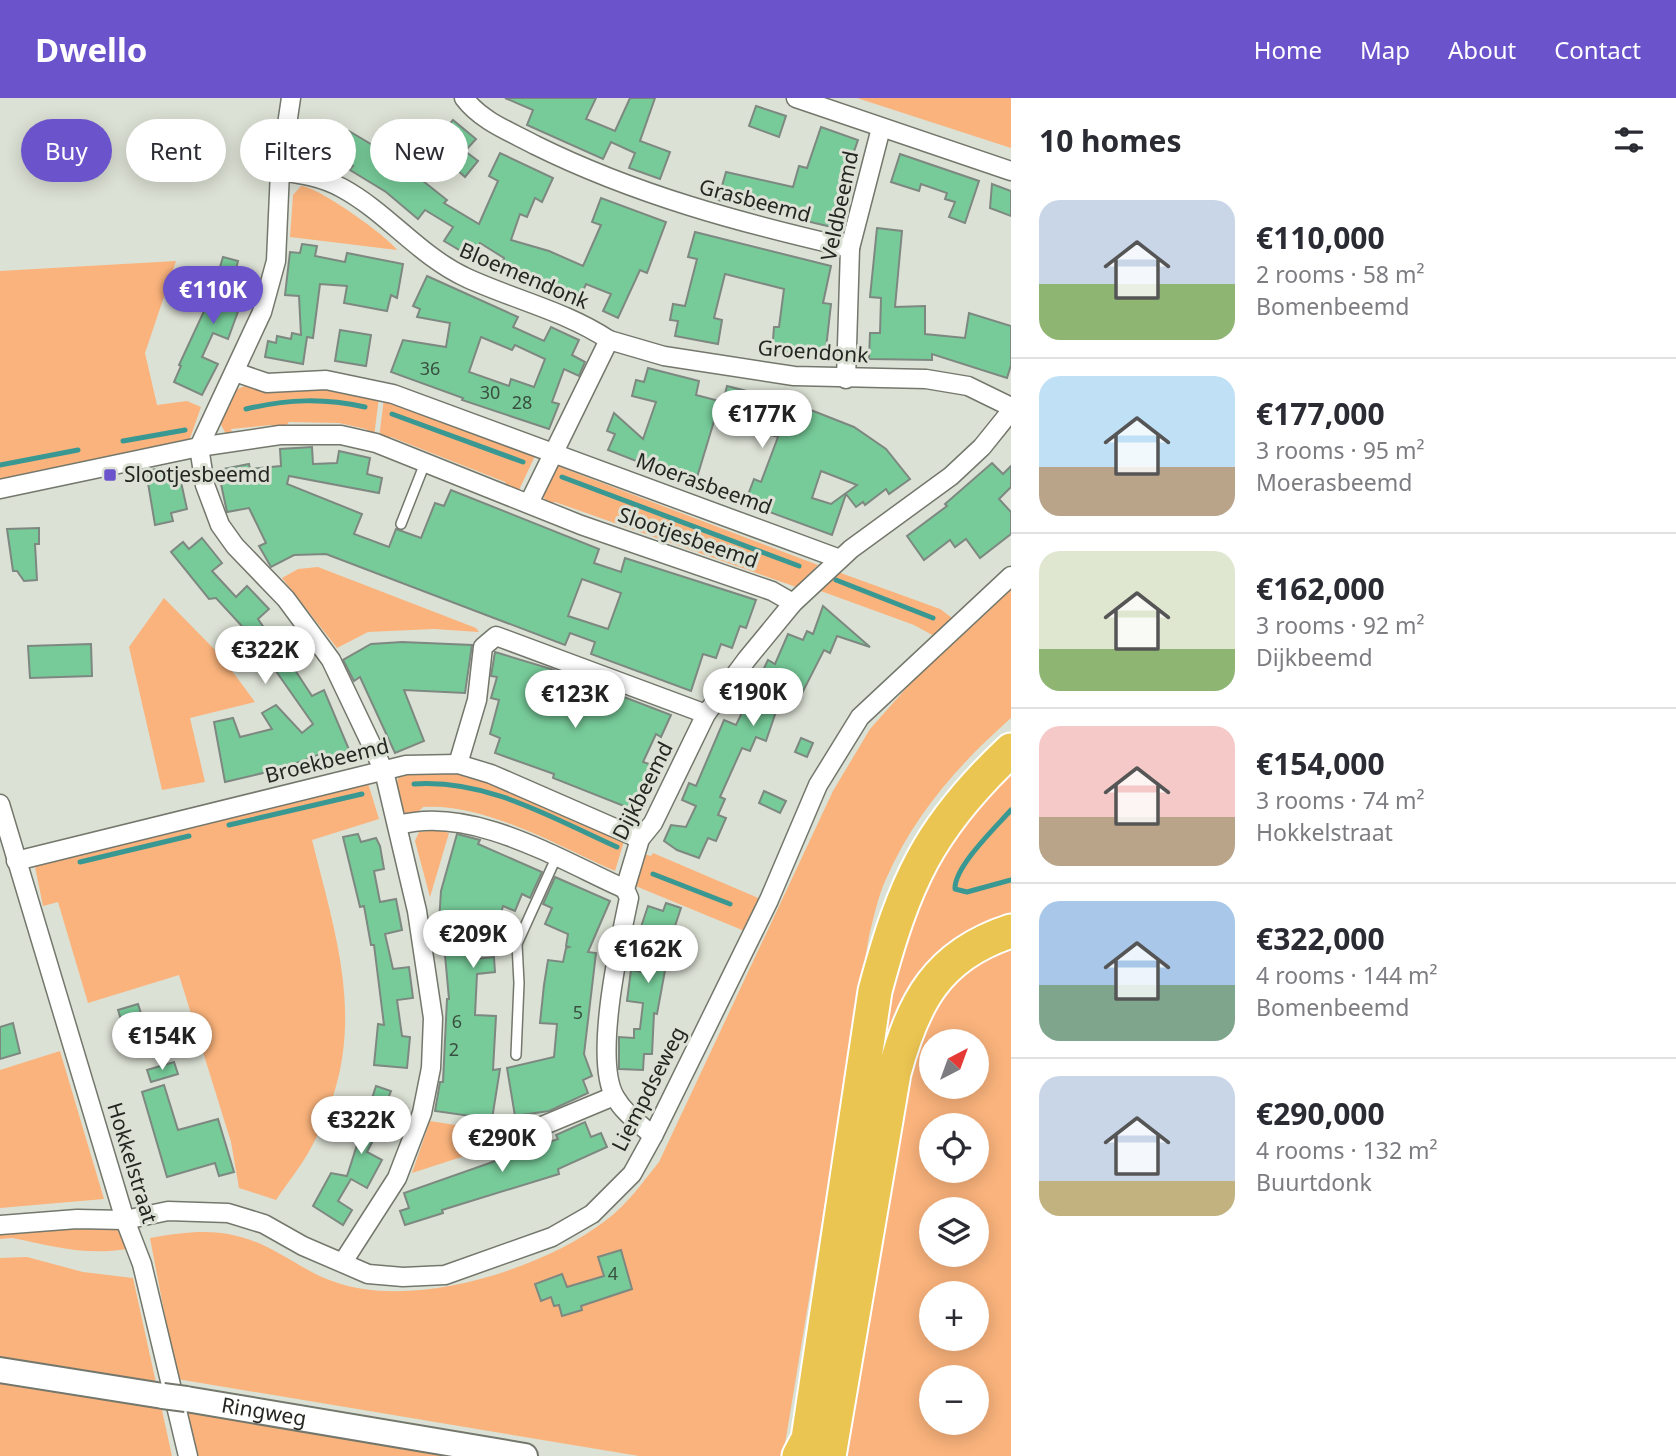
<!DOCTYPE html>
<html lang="en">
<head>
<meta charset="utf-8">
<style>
	:root { --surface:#fff; --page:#f2f2f3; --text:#2b2b33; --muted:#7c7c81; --line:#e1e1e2; --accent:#6b53cc }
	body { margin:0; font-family:"Noto Sans",sans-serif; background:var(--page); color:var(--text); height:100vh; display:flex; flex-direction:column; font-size:26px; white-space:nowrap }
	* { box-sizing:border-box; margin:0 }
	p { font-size:23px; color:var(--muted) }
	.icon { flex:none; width:38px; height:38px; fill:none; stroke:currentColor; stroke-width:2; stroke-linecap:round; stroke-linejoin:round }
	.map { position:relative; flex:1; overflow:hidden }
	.sheet { display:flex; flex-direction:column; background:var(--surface); width:665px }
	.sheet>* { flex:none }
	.banner { position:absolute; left:21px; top:21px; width:665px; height:63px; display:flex; gap:14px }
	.needle { width:46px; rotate:41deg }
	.fabs { position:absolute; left:919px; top:931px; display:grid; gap:14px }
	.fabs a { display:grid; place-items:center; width:70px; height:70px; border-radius:50%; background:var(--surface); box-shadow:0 4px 18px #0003; font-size:35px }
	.price { position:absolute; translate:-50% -60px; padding:0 16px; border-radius:24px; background:#fff; color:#222; font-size:23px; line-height:46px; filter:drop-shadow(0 2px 4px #0008) }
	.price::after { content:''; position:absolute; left:50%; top:42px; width:21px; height:16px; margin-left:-10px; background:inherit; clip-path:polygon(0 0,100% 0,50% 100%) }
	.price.active { background:var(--accent); color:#fff }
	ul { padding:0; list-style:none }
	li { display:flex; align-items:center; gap:21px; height:175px; padding:0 28px }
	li+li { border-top:2px solid var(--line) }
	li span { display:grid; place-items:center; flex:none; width:196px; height:140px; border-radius:21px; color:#555 }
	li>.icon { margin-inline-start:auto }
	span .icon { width:84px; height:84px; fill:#fffc; stroke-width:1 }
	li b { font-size:30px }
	h2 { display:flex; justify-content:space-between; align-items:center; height:84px; padding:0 28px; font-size:30px }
	.pill { padding:0 24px; border-radius:32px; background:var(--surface); box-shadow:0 4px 18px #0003; font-size:24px; line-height:63px }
	.pill.active { background:var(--accent); color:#fff }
	header { display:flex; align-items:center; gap:42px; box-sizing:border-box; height:98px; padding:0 35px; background:var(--accent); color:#fff }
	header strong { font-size:33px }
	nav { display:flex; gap:38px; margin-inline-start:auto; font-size:24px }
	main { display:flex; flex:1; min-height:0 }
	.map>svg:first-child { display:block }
	.green { fill:#fab37c; fill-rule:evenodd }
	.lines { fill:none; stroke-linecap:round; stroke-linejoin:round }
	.stream { stroke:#3a9892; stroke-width:5 }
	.building { fill:#77cb99; stroke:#7d8880; stroke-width:2; fill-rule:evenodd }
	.service-casing { stroke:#73776c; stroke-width:12 }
	.minor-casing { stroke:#73776c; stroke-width:21 }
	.secondary-casing { stroke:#73776c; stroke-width:28 }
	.motorway-casing { stroke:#fff; stroke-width:37 }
	.service { stroke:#fff; stroke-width:9 }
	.minor { stroke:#fff; stroke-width:18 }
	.secondary { stroke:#fff; stroke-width:24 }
	.motorway { stroke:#ebc552; stroke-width:33 }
	.secondary-bridge-casing { stroke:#73776c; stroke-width:28; stroke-linecap:butt }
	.secondary-bridge { stroke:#fff; stroke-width:24 }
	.poi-dot { fill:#6b53cc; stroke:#dce1d5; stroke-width:2.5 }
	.labels { text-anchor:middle; stroke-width:6; stroke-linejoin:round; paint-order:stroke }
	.number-label { font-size:18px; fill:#394f3f }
	.street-label { font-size:21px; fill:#242621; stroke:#dce1d5 }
	.poi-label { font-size:21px; fill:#242621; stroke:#dce1d5; text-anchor:start }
</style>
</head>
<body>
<header>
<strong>Dwello</strong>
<nav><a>Home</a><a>Map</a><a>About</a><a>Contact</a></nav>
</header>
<main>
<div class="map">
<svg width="1011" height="1358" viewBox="0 0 1011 1358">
	<rect width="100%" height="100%" fill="#dce1d5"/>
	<g class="green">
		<path d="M857,0H1011V50Z"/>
		<path d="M301,88C317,88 387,138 397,152L290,139L293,97Z"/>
		<path d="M176,163L145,255L157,307L187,303L201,309L188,346L0,381V173Z"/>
		<path d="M245,288L264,293L316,289L379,299L374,339L366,331L339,325L289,324L283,331L271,327L231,331L233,339L227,338L220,325L235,292Z"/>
		<path d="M384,300L532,355L535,358L518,394L510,393L505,384L391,339L379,341Z"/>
		<path d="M555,367L818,467L796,489L555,404L547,406L542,395Z"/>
		<path d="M318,469L476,530L479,534L434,531L368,534L337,550L282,480L298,471Z"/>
		<path d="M838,474L940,511L955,522L936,539L914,527L818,492Z"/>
		<path d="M1011,487V620C959,666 914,717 886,781C878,798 874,819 869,838L783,1358H639L177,1281L150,1140C197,1132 229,1129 273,1152C294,1163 313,1177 335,1184C413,1212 541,1172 605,1123C627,1107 642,1085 659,1064L833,693L870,631L941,551Z"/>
		<path d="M164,500L221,558L255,604L190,620L205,684L162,692L129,549Z"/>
		<path d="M1011,663V825L928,879L825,1332L880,895L918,786Z"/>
		<path d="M444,672L478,678L625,740L615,773C558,748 486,705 423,709L416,716H405L396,688L399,676Z"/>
		<path d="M367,682L379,721L312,742C340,853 370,939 312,1048C302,1067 288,1084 276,1102L239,1090L231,1044L179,877L88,905L58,804L43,808L35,769L36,766Z"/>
		<path d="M439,732L449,735L430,799L415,743L419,734Z"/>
		<path d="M653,755L763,802L747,834L633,787L644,756L651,758Z"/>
		<path d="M1011,847V1358H839L909,980C920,943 931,898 962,873C976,862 995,855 1011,847ZM931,943H976V989H931ZM931,1027H976V1073H931ZM931,1111H976V1157H931ZM931,1195H976V1241H931ZM931,1279H976V1325H931Z"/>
		<path d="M60,953L104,1101L0,1110V972Z"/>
		<path d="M430,1023L494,1033L525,1028L529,1033L526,1038L412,1075Z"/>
		<path d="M122,1128L127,1151C84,1158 54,1148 12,1140L0,1141V1131Z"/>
		<path d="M27,1159L83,1174L133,1180L172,1358H0V1160Z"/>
		<path d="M183,1312L444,1358H195Z"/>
	</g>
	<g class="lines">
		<g class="stream">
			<path d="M246,311C288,301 324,300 365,309"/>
			<path d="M392,316L523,364"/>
			<path d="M123,343L185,332"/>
			<path d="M0,367L78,352"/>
			<path d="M562,379L799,468"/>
			<path d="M836,482L933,520"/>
			<path d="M414,686C488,681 552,720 617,749"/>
			<path d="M1011,712C996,729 954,769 955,791L967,794L1011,782"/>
			<path d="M229,727L362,696"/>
			<path d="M80,764L189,738"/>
			<path d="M653,776L730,806"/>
		</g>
	</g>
	<g class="building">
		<path d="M505,0H596L586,21L615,33L630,0H655L640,43L670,54L660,81L629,70L635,55L611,44L603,61L527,27L533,12Z"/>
		<path d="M756,8L786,18L779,39L749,28Z"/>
		<path d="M453,22L476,41L465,53L478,63L465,79L437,54L418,79L447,102L444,105L479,126L498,83L489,78L500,55L553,80L542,104L535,100L527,119L520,116L511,142L549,153L583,168L601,127L592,124L601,100L666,124L647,175L640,172L618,220L603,213L611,196L586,186L579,202L500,172L504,160L480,145L471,159L444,143L453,129L425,112L418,121L386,94L350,72L353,68L303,54L307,37L341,46L349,33L396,61L413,43L419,48L435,28L443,34Z"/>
		<path d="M821,29L858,42L836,104L845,107L840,131L718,102L726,74L793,89L799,68L807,70Z"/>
		<path d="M900,56L979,83L965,125L949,119L955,104L945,101L947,95L921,86L919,93L891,84Z"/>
		<path d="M992,86L1011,93V118L990,110Z"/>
		<path d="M877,130L902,133L895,209L925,208V236L965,240L969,215L1011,228V267L1007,280L932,256V262L869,261L870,235H880L881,200L870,199Z"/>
		<path d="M695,134L831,168L823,205L831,206L825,259L772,254L774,229H779L784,191L725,176L714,220L722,222L718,246L675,238L678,223L670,222L673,206L685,208L697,161L688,159Z"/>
		<path d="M302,146L317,148L315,158L345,164L347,155L403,166L397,200L391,197L387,213L344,205L347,188L320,186L313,240L307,239L303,266L265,259L268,243L276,245L277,238L291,241L292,235L301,237L299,198L285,197L290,154L300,155Z"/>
		<path d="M223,159L238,163L236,171L252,175L228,241L213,235L202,259L218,266L202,297L174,284L181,268L179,267L212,196Z"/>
		<path d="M427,178L518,219L513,229L544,243L551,229L579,242L572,257L585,264L579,278L564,271L552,304L559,306L549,331L462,302L463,300L391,274L403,242L446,249L450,225L417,219L420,211L413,208ZM481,239L512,252L515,247L545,261L534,289L511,281L509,288L469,274Z"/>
		<path d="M340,232L371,237L366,268L335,263Z"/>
		<path d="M648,270L699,283L696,297L723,304L727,288L759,296L753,314L780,322L788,303L854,329L886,351L910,381L889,396L886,391L865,407L863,404L856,409L846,396L832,437L745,405L754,381L761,384L778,339L748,330L750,324L720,316L719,321L715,320L695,386L608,352L615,336L607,333L614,315L643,341L656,304L632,298L636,282L644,284ZM821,373L857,387L831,406L812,400Z"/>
		<path d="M312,349L313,366L337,365L339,353L370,360L367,376L382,380L379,395L289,378L287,386L362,416L354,436L389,449L396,431L421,440L435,405L444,408L451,392L599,451L594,465L621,474L625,460L756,502L746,530L740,528L732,550L721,546L716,560L703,556L691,593L591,556L595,544L570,535L565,547L326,456L294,457L271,469L259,448L266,445L249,410L227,414L218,372L249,366L250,371L281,368L280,351ZM582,481L621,495L608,531L568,518Z"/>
		<path d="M992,365L1003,376L1011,368V389L999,401L1011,414V436L980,460L966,441L955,449L950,442L924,462L907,438L947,408L945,406Z"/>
		<path d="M161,370L163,379L179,375L187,411L171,415L173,423L155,427L146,373Z"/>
		<path d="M39,430V446H35L37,482L24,483L17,473H13L7,431Z"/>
		<path d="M202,440L222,465L212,473L236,499L247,488L269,511L258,521L276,547L291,537L309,563L295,572L312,598L324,592L350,654L321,665L318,657L280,671L225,684L214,624L233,620L240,639L272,631L262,615L276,607L302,635L313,626L252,539L216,500L209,501L171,454L183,444L189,451Z"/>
		<path d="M823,508L870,549L837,538L830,555L824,552L795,609L780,602L766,643L756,639L750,653L742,650L720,699L725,701L718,717L726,720L716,743L708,740L699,760L677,752L664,743L671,727L686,729L696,708L682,702L689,685L696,688L724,622L736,627L768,562L775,566L788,536L803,542L807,533L813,536Z"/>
		<path d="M402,544L472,547L465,595L404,592L424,643L395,655L360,579L354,583L343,562L371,546Z"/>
		<path d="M91,546L92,578L30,580L28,548Z"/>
		<path d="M495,554L551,571L671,617L661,639L656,636L643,664L652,667L644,685L651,688L639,714L553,680L554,676L495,655L500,640L490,636L499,602L491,600L497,579L491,578Z"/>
		<path d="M801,640L813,645L807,659L795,654Z"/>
		<path d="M764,693L786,703L780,715L759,705Z"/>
		<path d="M358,736L361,744L376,740L380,748L384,771L374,773L380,804L396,801L402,832L385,836L393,871L409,869L413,900L397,902L402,938L410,939L407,970L374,967L378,926L384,927L374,847H371L364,808L360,809L343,739Z"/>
		<path d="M457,736L480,742L478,746L542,774L530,800L522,796L515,813L503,808L497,830L474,823L476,861L494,859L495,874L477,876L475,917L496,918L493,972L500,971L492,1021L435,1013L440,984H443L447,901H449L442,824H439L441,793Z"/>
		<path d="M555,779L610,803L588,854L596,855L584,956L592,978L583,982L588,995L549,1013L515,1018L507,970L554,959L557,926L540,925L544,887L548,862L563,864L566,850L569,849L566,848L568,836L545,826L552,810L543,806Z"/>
		<path d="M666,805L681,810L662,867H666L657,916L654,915L652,956H644L643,972L619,971V939L634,940V931H640L643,905L627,903L631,872L643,874L648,858L650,842L638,838L648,808L663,813Z"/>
		<path d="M138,906L146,931L126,937L118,912Z"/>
		<path d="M13,925L20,955L0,961V929Z"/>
		<path d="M174,964L178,976L151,984L147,972Z"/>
		<path d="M164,987L178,1032L218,1021L234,1074L219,1078L215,1065L167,1079L142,994Z"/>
		<path d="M376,988L391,993L388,1001L404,1006L393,1036L379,1031L367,1054L382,1062L367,1090L351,1081L338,1103L352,1112L343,1127L313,1108L331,1075L347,1078Z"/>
		<path d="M585,1024L591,1039L601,1035L607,1049L558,1071L559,1076L442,1112L443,1115L405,1127L400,1113L409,1110L404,1095L558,1041L556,1037Z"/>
		<path d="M621,1152L632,1191L581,1208L582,1212L562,1218L559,1207L554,1208L551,1199L541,1203L535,1186L562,1176L567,1189L604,1178L598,1159Z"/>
	</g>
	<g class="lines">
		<defs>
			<g id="service">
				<path d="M401,426L425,365"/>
				<path d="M516,957L519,885L517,846L556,760"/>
			</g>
			<g id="minor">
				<path d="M291,0L280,73L276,163L262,214L199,349L205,387L220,427L235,448L286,501L331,562L384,673L417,813L433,920L431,970L422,1015L397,1080L343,1164"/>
				<path d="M464,0C481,23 511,34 535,47C636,97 741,125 850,150"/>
				<path d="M796,0L1011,73"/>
				<path d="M280,73C302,76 322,79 342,90C388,115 419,158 467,180C515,202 565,213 609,242L529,405"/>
				<path d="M609,242L664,258L794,278L926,281L968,288L1011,309"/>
				<path d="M235,274L267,285L326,282L393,296L840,461"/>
				<path d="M846,281L850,150L881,30"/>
				<path d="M0,391L199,349L280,337H341L376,345L581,427L772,493L793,505"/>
				<path d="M458,666L477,602L483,549L496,538L706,616"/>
				<path d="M0,706L125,1122L142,1166L188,1358"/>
				<path d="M399,727C472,707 560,762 625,791"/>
				<path d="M16,763L406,667L458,666L491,676L640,741"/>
				<path d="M542,1028L614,998"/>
				<path d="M653,1038C640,1026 624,1015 615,999C593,961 620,843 629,800L625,791L640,741L653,725L706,616L747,561L793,505L851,451L951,378L982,349L1011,313"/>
				<path d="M0,1127L77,1121L125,1122L168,1113L228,1115L264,1126L303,1148L368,1176L403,1179L445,1177L552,1139L592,1116L632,1076L653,1038L769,802L818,687L860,619L1011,478"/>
			</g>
			<g id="secondary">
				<path d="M0,1272L163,1298"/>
				<path id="s1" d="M186,1301L525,1358"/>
			</g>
			<g id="motorway">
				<path d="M799,1358L808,1341L875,893C904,785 928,730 1011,652"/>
				<path d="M829,1358L894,975C913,904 937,857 1011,833"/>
			</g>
		</defs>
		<use href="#service" class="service-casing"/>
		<use href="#minor" class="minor-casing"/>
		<use href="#secondary" class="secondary-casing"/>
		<use href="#motorway" class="motorway-casing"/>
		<use href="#service" class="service"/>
		<use href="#minor" class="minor"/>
		<use href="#secondary" class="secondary"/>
		<use href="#motorway" class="motorway"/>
		<defs>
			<path id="secondary-bridge" d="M163,1298L186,1301"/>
		</defs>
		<use href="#secondary-bridge" class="secondary-bridge-casing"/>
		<use href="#secondary-bridge" class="secondary-bridge"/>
	</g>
	<rect class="poi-dot" x="103" y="370" width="14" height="14" rx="3.5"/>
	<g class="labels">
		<g class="number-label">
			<text x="430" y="277">36</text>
			<text x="490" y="301">30</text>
			<text x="522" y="311">28</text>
			<text x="578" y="921">5</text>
			<text x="457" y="930">6</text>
			<text x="454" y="958">2</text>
			<text x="613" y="1182">4</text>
		</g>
		<g class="street-label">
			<text transform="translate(755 103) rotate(15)" y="7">Grasbeemd</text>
			<text transform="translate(840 108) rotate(-78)" y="7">Veldbeemd</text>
			<text transform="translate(524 178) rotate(23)" y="7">Bloemendonk</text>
			<text transform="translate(813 254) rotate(4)" y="7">Groendonk</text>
			<text transform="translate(704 386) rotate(20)" y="7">Moerasbeemd</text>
			<text transform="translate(688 440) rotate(19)" y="7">Slootjesbeemd</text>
			<text transform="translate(327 663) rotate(-14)" y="7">Broekbeemd</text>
			<text transform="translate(643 693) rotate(-63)" y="7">Dijkbeemd</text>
			<text transform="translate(649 991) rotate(-63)" y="7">Liempdseweg</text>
			<text transform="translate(132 1065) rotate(73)" y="7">Hokkelstraat</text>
			<text dy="7" stroke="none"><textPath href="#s1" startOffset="79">Ringweg</textPath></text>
		</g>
		<g class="poi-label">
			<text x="124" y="384">Slootjesbeemd</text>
		</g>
	</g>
</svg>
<div class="fabs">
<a><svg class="needle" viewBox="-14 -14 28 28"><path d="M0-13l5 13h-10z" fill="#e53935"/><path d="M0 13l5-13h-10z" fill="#7c7c81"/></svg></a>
<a><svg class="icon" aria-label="locate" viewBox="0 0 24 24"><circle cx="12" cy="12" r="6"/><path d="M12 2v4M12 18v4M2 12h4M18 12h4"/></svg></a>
<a><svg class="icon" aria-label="layers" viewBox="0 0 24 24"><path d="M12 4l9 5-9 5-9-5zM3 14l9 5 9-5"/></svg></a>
<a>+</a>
<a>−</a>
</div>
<b class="price active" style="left:213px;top:228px">€110K</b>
<b class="price" style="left:762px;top:352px">€177K</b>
<b class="price" style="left:265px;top:588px">€322K</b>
<b class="price" style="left:753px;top:630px">€190K</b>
<b class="price" style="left:575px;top:632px">€123K</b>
<b class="price" style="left:473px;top:872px">€209K</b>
<b class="price" style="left:648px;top:887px">€162K</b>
<b class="price" style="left:162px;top:974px">€154K</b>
<b class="price" style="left:361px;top:1058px">€322K</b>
<b class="price" style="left:502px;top:1076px">€290K</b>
<div class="banner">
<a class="pill active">Buy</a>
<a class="pill">Rent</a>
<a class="pill">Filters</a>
<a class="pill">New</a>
</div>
</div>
<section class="sheet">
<h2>10 homes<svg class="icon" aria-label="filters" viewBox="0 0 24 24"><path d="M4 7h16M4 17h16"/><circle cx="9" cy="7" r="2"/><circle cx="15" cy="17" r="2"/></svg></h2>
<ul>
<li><span style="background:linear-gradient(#c9d6e8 60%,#8fb573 0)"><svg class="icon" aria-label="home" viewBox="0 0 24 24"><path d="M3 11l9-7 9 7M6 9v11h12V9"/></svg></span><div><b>€110,000</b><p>2 rooms · 58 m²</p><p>Bomenbeemd</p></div></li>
<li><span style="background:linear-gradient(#bfe0f5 65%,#b9a48a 0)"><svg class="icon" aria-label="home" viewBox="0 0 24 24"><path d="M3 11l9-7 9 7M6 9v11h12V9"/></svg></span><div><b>€177,000</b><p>3 rooms · 95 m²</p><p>Moerasbeemd</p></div></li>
<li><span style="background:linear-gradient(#dfe7d0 70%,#8fb573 0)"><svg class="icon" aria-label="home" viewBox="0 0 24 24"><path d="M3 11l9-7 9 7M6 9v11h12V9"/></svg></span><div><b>€162,000</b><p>3 rooms · 92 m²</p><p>Dijkbeemd</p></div></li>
<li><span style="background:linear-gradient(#f6c9c9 65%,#b9a48a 0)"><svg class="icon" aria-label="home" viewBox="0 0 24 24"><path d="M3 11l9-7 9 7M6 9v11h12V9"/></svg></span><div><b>€154,000</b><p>3 rooms · 74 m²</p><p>Hokkelstraat</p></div></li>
<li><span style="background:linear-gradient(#a9c7e8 60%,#7fa58c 0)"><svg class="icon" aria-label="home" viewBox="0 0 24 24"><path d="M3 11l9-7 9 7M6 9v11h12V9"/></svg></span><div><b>€322,000</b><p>4 rooms · 144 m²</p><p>Bomenbeemd</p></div></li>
<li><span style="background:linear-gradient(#c9d6e8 75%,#c2b280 0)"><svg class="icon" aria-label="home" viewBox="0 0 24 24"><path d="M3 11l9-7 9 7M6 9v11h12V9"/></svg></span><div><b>€290,000</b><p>4 rooms · 132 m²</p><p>Buurtdonk</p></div></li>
</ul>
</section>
</main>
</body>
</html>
